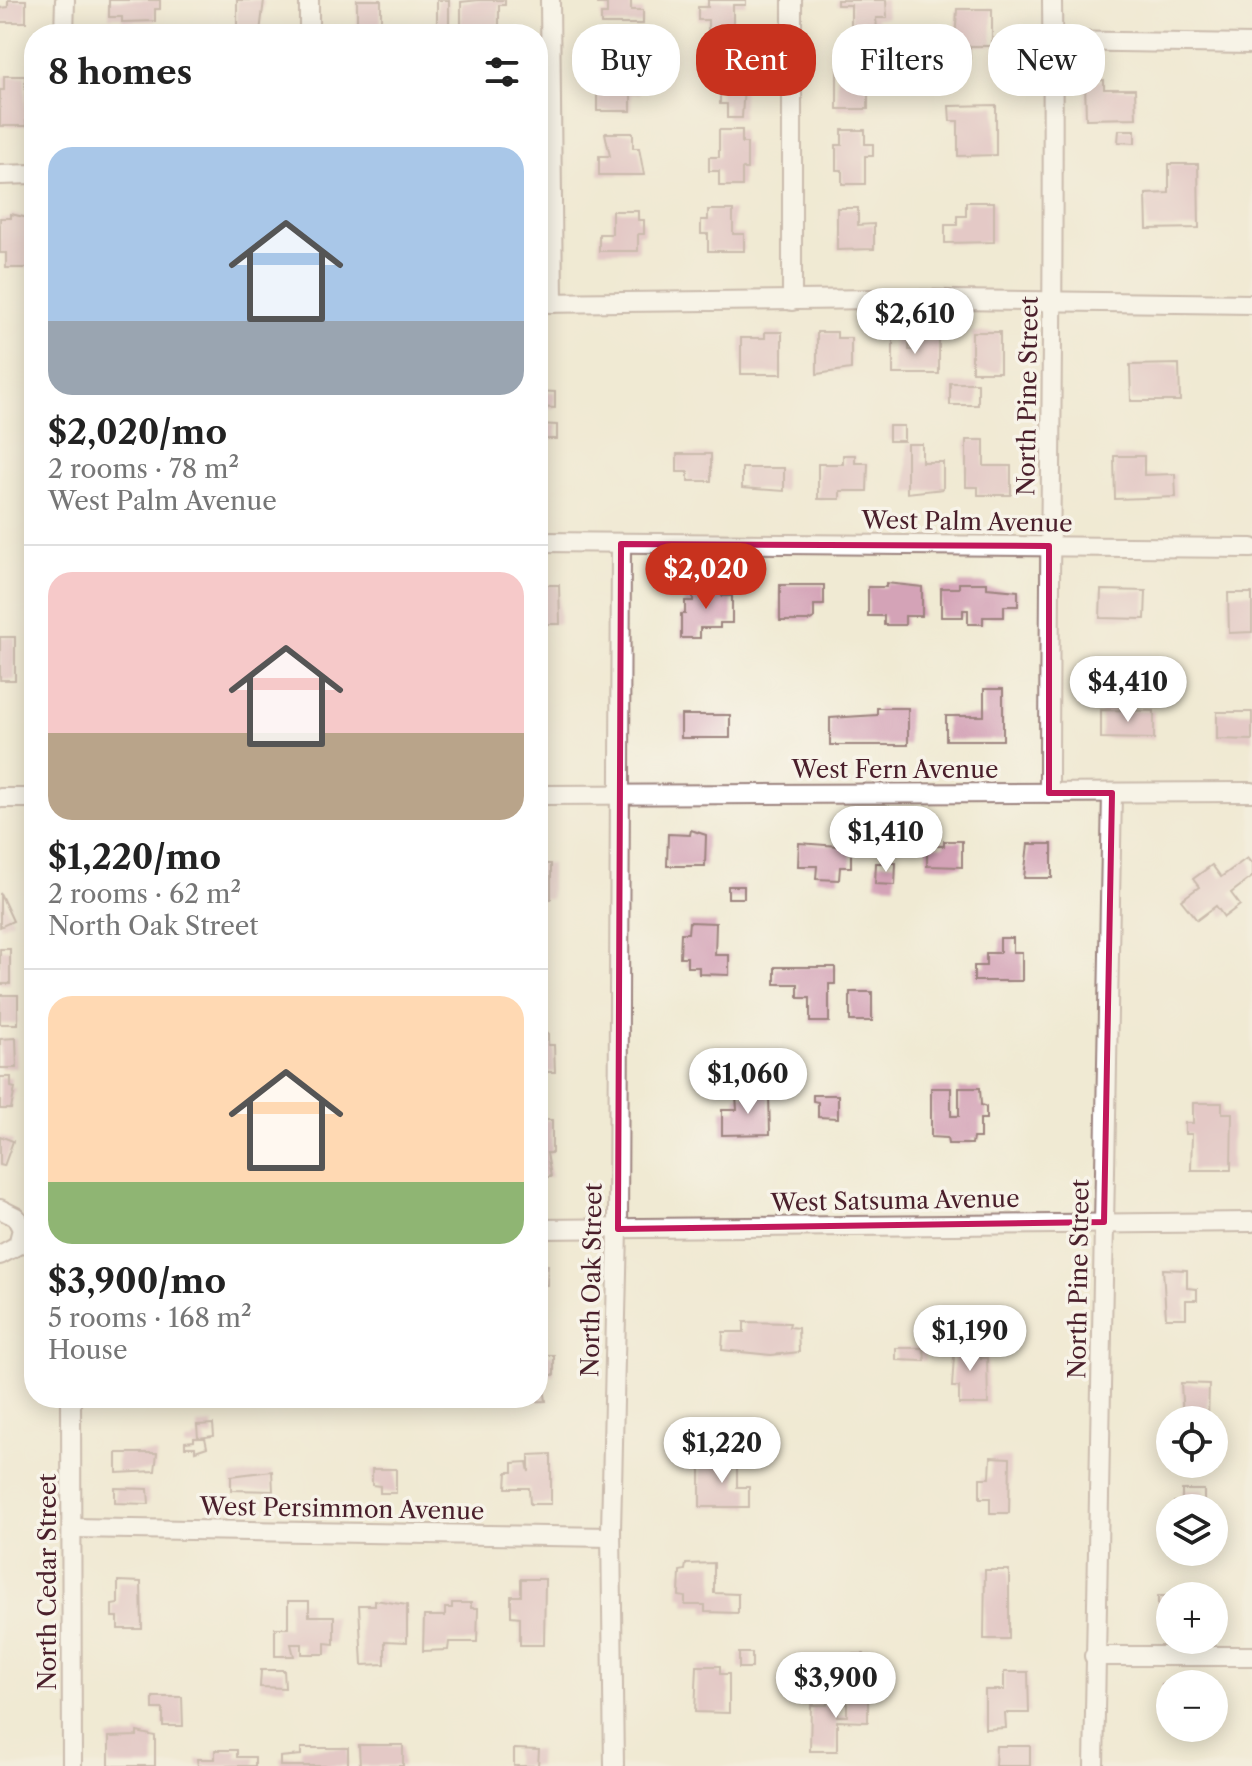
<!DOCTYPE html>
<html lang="en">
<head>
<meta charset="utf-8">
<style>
	:root { --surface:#fff; --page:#f2f2f2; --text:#222; --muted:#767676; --line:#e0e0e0; --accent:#c8321e }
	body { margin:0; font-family:"Libre Caslon Text",serif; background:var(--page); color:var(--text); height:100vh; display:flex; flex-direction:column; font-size:30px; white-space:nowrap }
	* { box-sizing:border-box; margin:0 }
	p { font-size:26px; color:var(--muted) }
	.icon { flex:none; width:44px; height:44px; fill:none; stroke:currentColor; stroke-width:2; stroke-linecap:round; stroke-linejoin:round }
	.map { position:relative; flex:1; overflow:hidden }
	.panel { position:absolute; left:24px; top:24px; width:524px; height:1384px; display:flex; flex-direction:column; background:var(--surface); border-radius:32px; box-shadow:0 4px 20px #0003 }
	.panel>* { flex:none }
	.top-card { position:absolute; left:572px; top:24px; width:560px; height:72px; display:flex; gap:16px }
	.tools { position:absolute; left:1156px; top:1406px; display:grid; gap:16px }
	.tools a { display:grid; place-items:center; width:72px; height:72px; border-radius:50%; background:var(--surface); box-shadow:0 4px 20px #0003; font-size:40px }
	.price { position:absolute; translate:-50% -68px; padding:0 18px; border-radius:28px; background:#fff; color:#222; font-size:26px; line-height:52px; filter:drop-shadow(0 2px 4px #0008) }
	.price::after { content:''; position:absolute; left:50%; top:48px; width:24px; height:18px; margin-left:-12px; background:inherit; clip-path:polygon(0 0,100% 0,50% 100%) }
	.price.on { background:var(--accent); color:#fff }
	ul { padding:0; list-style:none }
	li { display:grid; align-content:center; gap:16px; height:424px; padding:0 24px }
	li+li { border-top:2px solid var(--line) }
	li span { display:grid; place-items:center; height:248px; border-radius:24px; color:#555 }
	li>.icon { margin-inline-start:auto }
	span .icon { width:144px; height:144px; fill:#fffc; stroke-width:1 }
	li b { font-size:34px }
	h2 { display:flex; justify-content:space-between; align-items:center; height:96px; padding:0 24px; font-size:34px }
	.pill { padding:0 28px; border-radius:32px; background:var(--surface); box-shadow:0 4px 20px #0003; font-size:28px; line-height:72px }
	.pill.on { background:var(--accent); color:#fff }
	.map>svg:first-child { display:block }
	.building { fill:#d4a3b7 }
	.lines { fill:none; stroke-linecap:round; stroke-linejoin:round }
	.minor-casing { stroke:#9d847f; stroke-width:22 }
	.minor { stroke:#fff; stroke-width:18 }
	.marked { fill:none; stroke:#c2185b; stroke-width:6; stroke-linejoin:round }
	.labels { text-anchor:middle; stroke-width:7; stroke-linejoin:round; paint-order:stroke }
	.street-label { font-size:24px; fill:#4a1f2b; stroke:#f7f3e8 }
</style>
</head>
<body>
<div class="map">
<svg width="1252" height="1766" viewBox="0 0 1252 1766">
	<rect width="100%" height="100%" fill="#f7f3e8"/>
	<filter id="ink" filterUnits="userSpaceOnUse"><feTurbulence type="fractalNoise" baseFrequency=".0125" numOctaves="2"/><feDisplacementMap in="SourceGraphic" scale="16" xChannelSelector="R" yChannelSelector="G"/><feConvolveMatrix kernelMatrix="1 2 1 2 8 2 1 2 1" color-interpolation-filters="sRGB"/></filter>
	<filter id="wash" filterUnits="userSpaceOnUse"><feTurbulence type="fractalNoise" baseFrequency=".006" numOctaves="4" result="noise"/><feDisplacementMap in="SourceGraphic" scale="32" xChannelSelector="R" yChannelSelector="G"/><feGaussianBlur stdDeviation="1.8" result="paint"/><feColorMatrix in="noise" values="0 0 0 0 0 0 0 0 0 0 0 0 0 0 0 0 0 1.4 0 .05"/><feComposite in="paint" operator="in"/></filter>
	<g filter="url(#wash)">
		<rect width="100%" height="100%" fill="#f0ead3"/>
		<g id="blocks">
			<g class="building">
				<path d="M8,0H26V22H0V8L8,7Z"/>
				<path d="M109,0H160V9H155V21L122,22V17H109Z"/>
				<path d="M237,0H264L260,32H237Z"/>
				<rect x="357" y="0" width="24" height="34"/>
				<rect x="437" y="0" width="12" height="26"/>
				<path d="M479,0H505V5H499V27L461,28V2Z"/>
				<path d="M598,0H631V10H643V24H601V14H607V4H598Z"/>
				<path d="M708,0H746V5H733V30H708V20H698V7H708Z"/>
				<path d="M837,0H886L887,18H876L877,29H851V5H837Z"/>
				<path d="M957,9H992V46H970V60H954Z"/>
				<path d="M868,49V66H877V87H868V109H837V68H843V50Z"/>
				<path d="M720,50H746L742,118H727V104H720V90H714V65H720Z"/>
				<rect x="652" y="51" width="13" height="19"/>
				<path d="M891,55H903L904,72H891Z"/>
				<path d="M597,65L639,68V94H631V111H597Z"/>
				<path d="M4,76H25L26,126H0V90H4Z"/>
				<path d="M1104,80V89H1135L1136,118L1086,119L1085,81Z"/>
				<path d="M996,105V155L958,156V121H950L949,106Z"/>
				<path d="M719,130H742V143H747V169H742V186H719V171H709V157H719Z"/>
				<path d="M842,130H865V144H873V156H865V184H842V170H836V145H842Z"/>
				<path d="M1119,130H1135V143L1118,142Z"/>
				<path d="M605,133H633V148H639L644,175H599V156H610Z"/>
				<path d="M1169,164H1198L1199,228L1147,229L1146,194L1169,193Z"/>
				<path d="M966,202H994V242L945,243V225H957V216H966Z"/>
				<path d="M837,208H858V225L874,224V249L837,250Z"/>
				<path d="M708,210H733V234H744V251H708V234H701V220H708Z"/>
				<path d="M612,211H638V220H644V234H638V251H599V234H612Z"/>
				<path d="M11,214L28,218L29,268H6V253H0V218H11Z"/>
				<path d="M765,332H782V374H741V338H765Z"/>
				<path d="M817,332H837V338H851V369L817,374Z"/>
				<rect x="972" y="332" width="28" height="40"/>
				<path d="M893,333H909V350H916L921,340H939V374H893Z"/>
				<path d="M1179,364L1180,401H1131L1130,365Z"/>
				<rect x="950" y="383" width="28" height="22"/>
				<path d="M538,391L555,392V408L538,407Z"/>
				<path d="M538,424L557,425V439H538Z"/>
				<rect x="889" y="426" width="15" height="15"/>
				<path d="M966,440H984V466H1011V495H978V487H966Z"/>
				<path d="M907,444H922V462H943V489L907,493Z"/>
				<path d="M677,454H711V481H688V472H677Z"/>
				<path d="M843,455H855V463H868L867,491H840V499H818V464H843Z"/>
				<path d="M1114,456H1144V475L1175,474L1176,497L1115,499Z"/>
				<path d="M742,468H784V491L742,488Z"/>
				<path d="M886,583L922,587V616H905V625H884V616H868V587H886Z"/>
				<path d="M959,583H987V588L1018,591V606H1004V617H983V624H968V610H963V617H941V588H959Z"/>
				<path d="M539,585H559L560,624H538Z"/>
				<path d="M780,585H824V605H814V618L808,621H780Z"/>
				<path d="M693,586H722V596H732V623H720V628H700V638H681V614H685V601H693Z"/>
				<path d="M1101,590L1146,591L1145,619L1100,618Z"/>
				<path d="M1228,593H1252V632L1229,633Z"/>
				<rect x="0" y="637" width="15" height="43"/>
				<path d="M984,689H1003V740H946V716H984Z"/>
				<path d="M877,708H908V745H830V718L877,715Z"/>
				<path d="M1101,710L1154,711V739L1101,738Z"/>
				<path d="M1217,712H1252V740L1217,739Z"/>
				<rect x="681" y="715" width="49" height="23"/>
				<path d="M691,830L706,835L705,866H667L668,834L690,835Z"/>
				<path d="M944,841H962V867L927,866V846H944Z"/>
				<path d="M799,843L851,847V867H840L839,880L816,879L817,866H798Z"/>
				<path d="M1028,844H1052V878H1024Z"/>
				<path d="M1247,858L1252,864V877L1231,893L1240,905L1224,917L1216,906L1197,920L1181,900L1199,887L1193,879L1212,865L1221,877Z"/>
				<path d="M876,863H896L895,885L875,884Z"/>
				<rect x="538" y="864" width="13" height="35"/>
				<rect x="728" y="886" width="16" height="12"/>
				<path d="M0,893L13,921L0,927Z"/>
				<path d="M689,922L716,923L715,955H729V975L699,974V967H687V957H680L681,933H688Z"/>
				<path d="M1000,938H1013V952H1022V981H974V966H986V953H1000Z"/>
				<rect x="0" y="949" width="10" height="35"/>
				<path d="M775,967H835V984H829V1022H810V998H798V984H775Z"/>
				<rect x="850" y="992" width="22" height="29"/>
				<rect x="0" y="995" width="18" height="29"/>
				<path d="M538,1033H548V1045H554L555,1072H538Z"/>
				<path d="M16,1038L17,1068H0V1039Z"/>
				<path d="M0,1077H11V1087L15,1088L11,1109H0Z"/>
				<path d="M931,1088H951V1116H959V1088H980L981,1105L986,1107V1119H980V1138H973L972,1144H948L947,1138L931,1137Z"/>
				<path d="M736,1095H769L770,1134L722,1135V1110H737Z"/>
				<path d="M813,1095H838V1118L818,1117V1102L813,1101Z"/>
				<path d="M1193,1103H1222V1113H1232L1231,1170H1191L1192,1134H1185V1123H1193Z"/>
				<path d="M538,1120H552V1153H547L551,1177H538Z"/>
				<path d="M0,1136L13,1141L4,1166L0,1165Z"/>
				<path d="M538,1265H548L547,1285H538Z"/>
				<path d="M1163,1269L1187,1270V1288L1197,1289V1300H1186V1318H1166Z"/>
				<path d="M744,1322L790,1323L789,1327L798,1328L799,1352L771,1355L722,1350L723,1332H744Z"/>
				<path d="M1003,1338V1345H982V1339Z"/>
				<path d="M955,1341H980L981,1358H987L988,1404H959V1387H952Z"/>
				<path d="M896,1348H924L925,1361L896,1360Z"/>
				<path d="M538,1355H554V1375H542L546,1401L513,1402V1398H538Z"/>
				<path d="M1181,1383L1209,1384L1208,1420H1183Z"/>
				<path d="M213,1424L214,1436L198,1438L197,1425Z"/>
				<path d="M194,1438H205L207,1447L195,1451V1447H185V1442L194,1441Z"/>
				<path d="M117,1453H157L155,1471L117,1473Z"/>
				<path d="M551,1454V1504H530L529,1488H506L507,1472H513V1463L527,1462L529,1472V1455Z"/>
				<path d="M720,1457L737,1462V1487H749V1507H700V1461H716Z"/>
				<path d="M991,1457L1010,1458L1009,1513H990V1498H980V1478H990Z"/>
				<path d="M372,1469H396V1493H380V1486L372,1485Z"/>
				<path d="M272,1471L273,1491L231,1490V1476Z"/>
				<path d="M115,1488L148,1489L149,1504L115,1503Z"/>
				<path d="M1182,1490H1204V1508H1174V1502H1182Z"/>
				<path d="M714,1563V1593L738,1594V1613L705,1612V1605H685V1597L679,1596L680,1571L685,1570L686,1564Z"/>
				<path d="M985,1570H1009V1639H984Z"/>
				<path d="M521,1579H545L544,1645H520V1617L511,1616V1596H521Z"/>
				<path d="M118,1581L141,1582L142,1629H118V1617H112V1605L118,1604Z"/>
				<rect x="1158" y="1596" width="12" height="23"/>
				<path d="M375,1600L407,1605V1642L385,1641V1664L362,1665L359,1605H375Z"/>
				<path d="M288,1601H309V1616H334V1644L325,1643V1654H302V1644H291L294,1656H275V1628H288Z"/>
				<path d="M452,1603H471V1608H478L477,1642H449L448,1650L423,1651L424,1616H445V1608H452Z"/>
				<rect x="739" y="1653" width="13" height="15"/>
				<path d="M847,1654H864L863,1669L847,1668Z"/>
				<path d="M697,1666H720V1674H729V1713L695,1712Z"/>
				<path d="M261,1670H284L285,1688L260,1687Z"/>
				<path d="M1004,1672H1028L1029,1713H1005L1006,1728L985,1729V1690H1004Z"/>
				<rect x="1162" y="1684" width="8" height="25"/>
				<path d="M847,1690H868V1722L837,1721V1751H810L811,1705H827V1699L837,1700V1716H847Z"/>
				<path d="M153,1697H182L183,1726H163V1709H153Z"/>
				<path d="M137,1732L155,1736V1766H109V1737L137,1736Z"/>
				<path d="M359,1745H403V1766H360Z"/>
				<path d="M996,1746H1030V1766H995Z"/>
				<path d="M301,1748H348V1766H280V1757L301,1755Z"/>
				<path d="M514,1749L539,1750L538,1766H514Z"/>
				<path d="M215,1750H237V1757H255V1766H198L197,1759H215Z"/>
			</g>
		</g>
	</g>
	<g filter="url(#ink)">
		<use href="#blocks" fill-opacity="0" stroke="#9d847f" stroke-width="2"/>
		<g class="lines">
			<defs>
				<g id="minor">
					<path d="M309,0V34"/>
					<path d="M550,0L553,303"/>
					<path d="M792,0V301"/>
					<path d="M64,34L65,0"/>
					<path d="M1053,41L1252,44"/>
					<path d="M0,175L34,174"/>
					<path d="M538,303L880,299L1252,304"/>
					<path d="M538,542L1252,548"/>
					<path d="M1049,793C1049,529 1055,264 1052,0"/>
					<path d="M538,795L1252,792"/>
					<path d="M0,798H34"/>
					<path d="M0,1209L16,1217L22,1229L18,1245L0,1255"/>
					<path d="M538,1229L1252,1222"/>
					<path d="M71,1398L72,1766"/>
					<path d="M72,1528L611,1537"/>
					<path d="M1094,1656H1252"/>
					<path d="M614,1766L611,1530L618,1229L621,544"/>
					<path d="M1094,1766L1112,793"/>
				</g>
			</defs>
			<use href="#minor" class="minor-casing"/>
			<use href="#minor" class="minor"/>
		</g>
	</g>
	<path d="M0 0H1252V1766H0ZM621,544L1049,546V793H1112L1104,1222L618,1229Z" fill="#f0ead3" fill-opacity=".55" fill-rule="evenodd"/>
	<path class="marked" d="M621,544L1049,546V793H1112L1104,1222L618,1229Z"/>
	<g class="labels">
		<g class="street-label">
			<text transform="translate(1028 396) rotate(-89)" y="8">North Pine Street</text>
			<text transform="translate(967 522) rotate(1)" y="8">West Palm Avenue</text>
			<text x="895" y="778">West Fern Avenue</text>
			<text transform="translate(895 1201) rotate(-1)" y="8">West Satsuma Avenue</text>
			<text transform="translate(1079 1279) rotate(-89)" y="8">North Pine Street</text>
			<text transform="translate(592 1280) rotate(-89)" y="8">North Oak Street</text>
			<text transform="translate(342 1509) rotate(1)" y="8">West Persimmon Avenue</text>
			<text transform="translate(48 1582) rotate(-90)" y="8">North Cedar Street</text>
		</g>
	</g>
</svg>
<div class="tools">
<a><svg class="icon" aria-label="locate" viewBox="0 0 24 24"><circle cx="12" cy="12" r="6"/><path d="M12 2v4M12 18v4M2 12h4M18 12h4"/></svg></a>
<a><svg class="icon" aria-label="layers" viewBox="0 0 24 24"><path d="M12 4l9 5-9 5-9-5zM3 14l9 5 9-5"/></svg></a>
<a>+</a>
<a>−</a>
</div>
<b class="price" style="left:915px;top:356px">$2,610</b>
<b class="price on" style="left:706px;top:611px">$2,020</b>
<b class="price" style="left:1128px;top:724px">$4,410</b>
<b class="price" style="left:886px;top:874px">$1,410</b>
<b class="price" style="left:748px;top:1116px">$1,060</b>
<b class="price" style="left:970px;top:1373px">$1,190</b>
<b class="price" style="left:722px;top:1485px">$1,220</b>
<b class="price" style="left:836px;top:1720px">$3,900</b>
<div class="top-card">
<a class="pill">Buy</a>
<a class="pill on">Rent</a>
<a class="pill">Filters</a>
<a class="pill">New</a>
</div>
<section class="panel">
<h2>8 homes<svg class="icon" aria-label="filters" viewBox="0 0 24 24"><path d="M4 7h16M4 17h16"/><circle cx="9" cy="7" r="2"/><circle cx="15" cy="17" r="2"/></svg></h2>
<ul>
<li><span style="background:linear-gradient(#a9c7e8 70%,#9aa5b1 0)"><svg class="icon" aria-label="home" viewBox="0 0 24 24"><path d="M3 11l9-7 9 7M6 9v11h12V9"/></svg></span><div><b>$2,020/mo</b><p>2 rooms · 78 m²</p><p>West Palm Avenue</p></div></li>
<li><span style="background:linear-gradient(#f6c9c9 65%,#b9a48a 0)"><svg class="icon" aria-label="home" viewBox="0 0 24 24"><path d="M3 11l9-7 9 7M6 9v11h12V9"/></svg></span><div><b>$1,220/mo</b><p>2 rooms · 62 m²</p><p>North Oak Street</p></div></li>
<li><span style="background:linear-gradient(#ffd9b3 75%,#8fb573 0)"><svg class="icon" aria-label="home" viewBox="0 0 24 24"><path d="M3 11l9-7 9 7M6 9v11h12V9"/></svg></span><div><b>$3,900/mo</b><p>5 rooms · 168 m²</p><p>House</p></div></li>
</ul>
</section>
</div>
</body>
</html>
